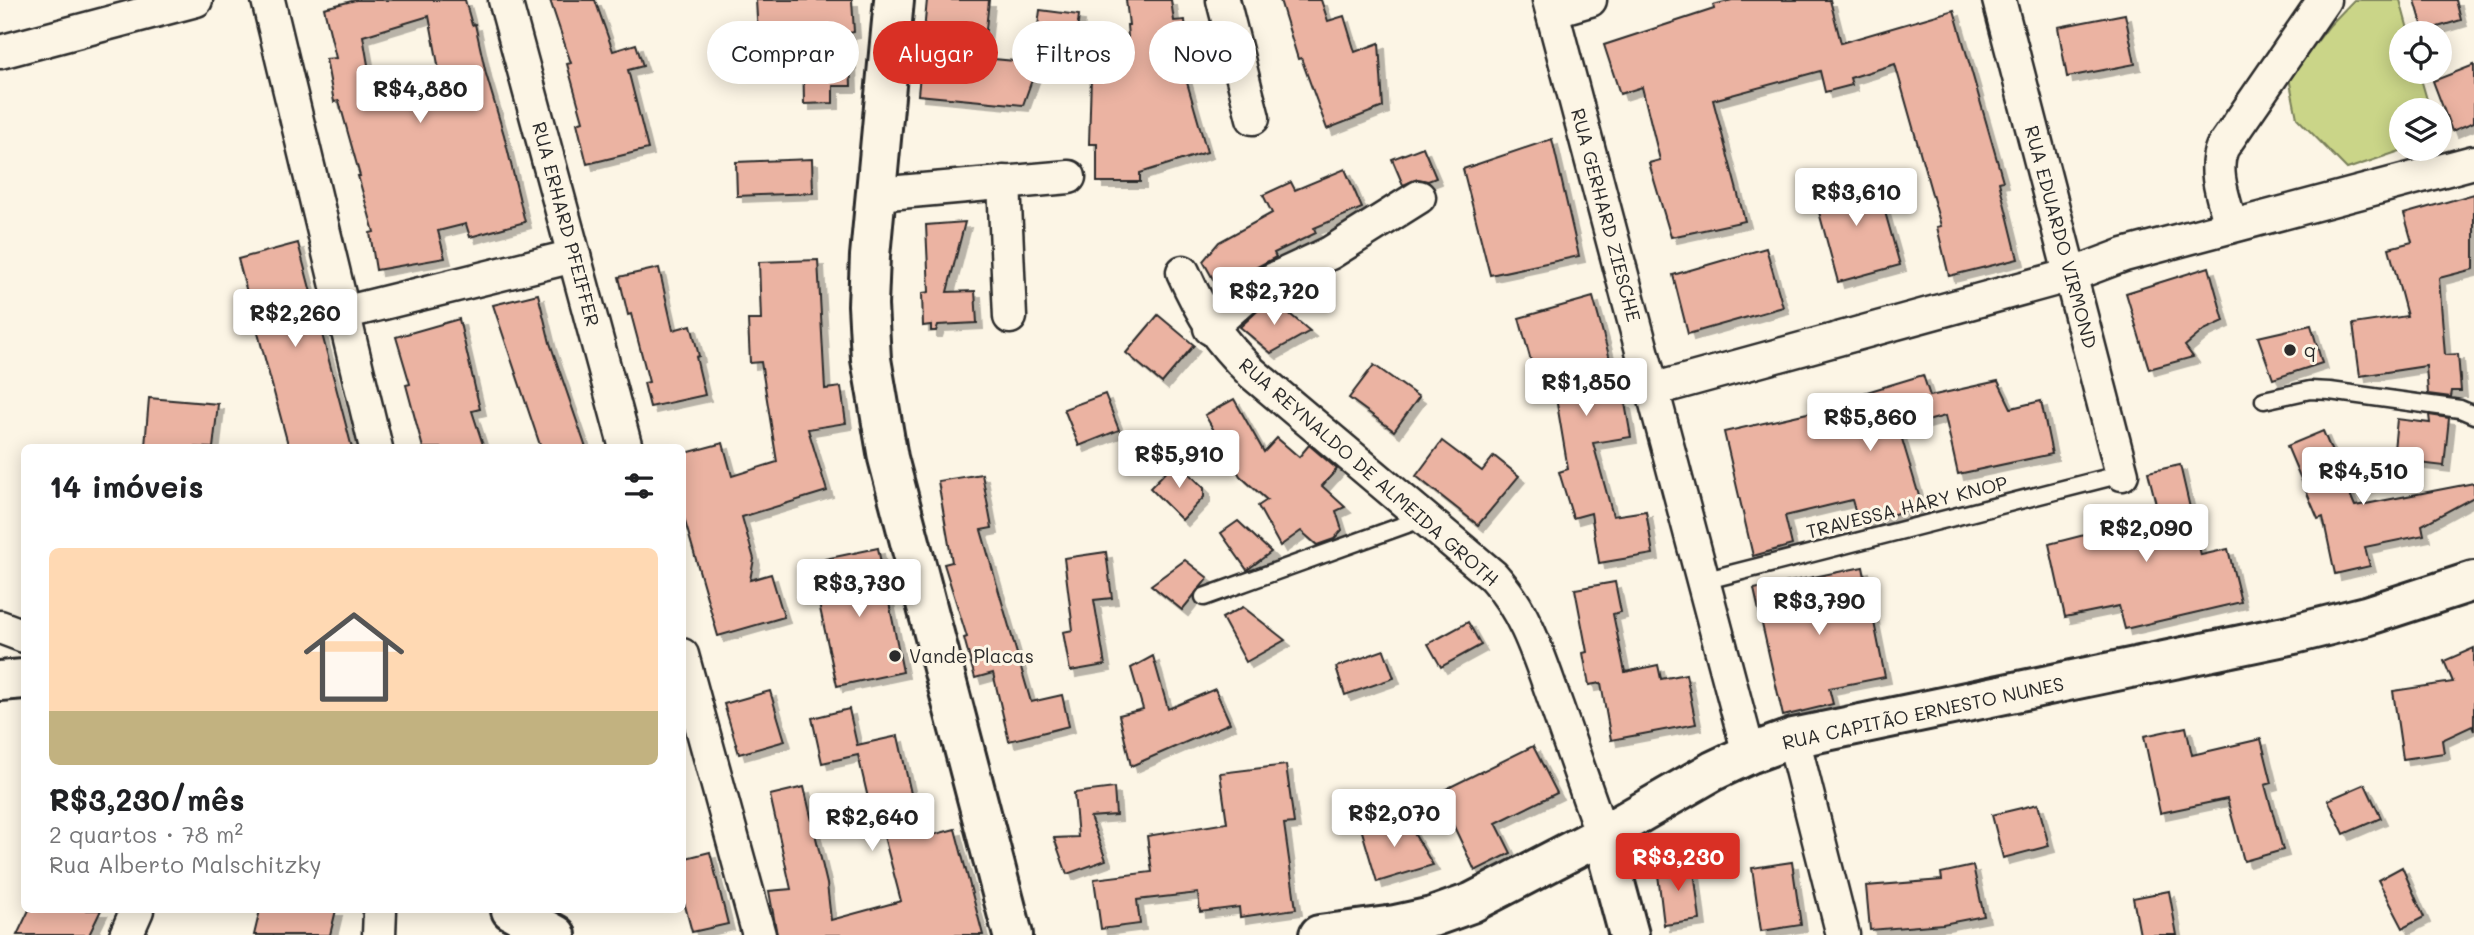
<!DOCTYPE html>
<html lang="pt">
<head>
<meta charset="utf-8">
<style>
	:root { --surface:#fff; --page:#f6f6f6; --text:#202124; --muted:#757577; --line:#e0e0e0; --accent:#d93025 }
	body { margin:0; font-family:Mali,sans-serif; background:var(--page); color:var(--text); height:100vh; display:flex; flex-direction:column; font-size:26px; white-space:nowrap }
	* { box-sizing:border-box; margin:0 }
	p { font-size:23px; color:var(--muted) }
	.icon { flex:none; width:38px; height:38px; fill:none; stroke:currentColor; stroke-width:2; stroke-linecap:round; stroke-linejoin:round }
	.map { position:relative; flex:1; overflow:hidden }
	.drawer { position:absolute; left:21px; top:444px; width:665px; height:469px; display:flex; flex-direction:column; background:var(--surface); border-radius:10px; box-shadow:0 4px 18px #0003 }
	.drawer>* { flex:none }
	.top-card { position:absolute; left:707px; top:21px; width:665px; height:63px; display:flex; gap:14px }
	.controls { position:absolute; left:2389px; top:21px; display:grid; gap:14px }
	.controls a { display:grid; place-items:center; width:63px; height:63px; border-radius:50%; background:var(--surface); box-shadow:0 4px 18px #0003; font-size:35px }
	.price { position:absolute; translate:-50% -60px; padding:0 16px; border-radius:7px; background:#fff; color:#222; font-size:23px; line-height:46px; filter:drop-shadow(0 2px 4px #0008) }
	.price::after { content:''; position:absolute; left:50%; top:42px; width:21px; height:16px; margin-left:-10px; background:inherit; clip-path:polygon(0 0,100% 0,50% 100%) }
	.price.current { background:var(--accent); color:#fff }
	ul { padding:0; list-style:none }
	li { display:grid; align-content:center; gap:14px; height:371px; padding:0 28px }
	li+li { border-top:2px solid var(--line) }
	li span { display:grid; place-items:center; height:217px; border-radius:10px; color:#555 }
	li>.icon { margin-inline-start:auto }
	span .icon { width:126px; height:126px; fill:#fffc; stroke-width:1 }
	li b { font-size:30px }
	h2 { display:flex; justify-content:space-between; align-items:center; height:84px; padding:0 28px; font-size:30px }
	.pill { padding:0 24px; border-radius:32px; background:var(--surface); box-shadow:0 4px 18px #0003; font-size:24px; line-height:63px }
	.pill.current { background:var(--accent); color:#fff }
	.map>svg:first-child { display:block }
	.green { fill:#cad588; stroke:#7a805a; stroke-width:2 }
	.building { fill:#ebb3a2; stroke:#2b2b2b; stroke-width:2; fill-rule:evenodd; filter:url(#shadow) }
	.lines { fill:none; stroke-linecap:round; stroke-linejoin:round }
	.service-casing { stroke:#2b2b2b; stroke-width:21 }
	.minor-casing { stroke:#2b2b2b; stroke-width:37 }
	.tertiary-casing { stroke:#2b2b2b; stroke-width:44 }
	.secondary-casing { stroke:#2b2b2b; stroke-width:44 }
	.service { stroke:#fcf5e5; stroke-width:16 }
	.minor { stroke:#fcf5e5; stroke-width:32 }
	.tertiary { stroke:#fcf5e5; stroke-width:38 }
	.secondary { stroke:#fcf5e5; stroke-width:38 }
	.poi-dot { fill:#2b2b2b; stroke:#fcf5e5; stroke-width:2.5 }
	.labels { text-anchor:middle; stroke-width:6; stroke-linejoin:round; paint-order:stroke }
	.street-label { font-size:19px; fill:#2b2b2b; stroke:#fcf5e5 }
	.poi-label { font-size:19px; fill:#2b2b2b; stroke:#fcf5e5; text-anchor:start }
</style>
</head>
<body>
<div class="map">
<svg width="2474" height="935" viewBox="0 0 2474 935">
	<defs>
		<filter id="shadow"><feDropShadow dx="6" dy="6" stdDeviation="0" flood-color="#0004"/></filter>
	</defs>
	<rect width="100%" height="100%" fill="#fcf5e5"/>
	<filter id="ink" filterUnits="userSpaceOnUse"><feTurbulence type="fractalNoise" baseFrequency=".0143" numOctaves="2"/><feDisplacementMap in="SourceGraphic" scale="14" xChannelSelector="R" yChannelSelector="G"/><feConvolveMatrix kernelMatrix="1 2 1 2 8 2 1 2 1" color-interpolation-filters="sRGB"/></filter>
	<g filter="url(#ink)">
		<path class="green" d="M2354,0H2400L2409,33H2401V72H2419L2430,110H2401V149H2406L2347,169L2297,118L2289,78L2330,25Z"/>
		<g class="building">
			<path d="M356,0H465L472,25L475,24L486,74L504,135L525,222L470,237L466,224L438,231L445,258L376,270L370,233L374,232L358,176H360L339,101L334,102L326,59L336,58L324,8ZM429,16L442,86L375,105L363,36Z"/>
			<path d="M550,0H595L613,51L636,44L643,66L628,70L648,149L587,164L577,123L583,121L567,64L571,63Z"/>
			<path d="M756,0H852L854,32L849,33L851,86H833V103L804,104L803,50L759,53Z"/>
			<path d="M927,0H989L983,58L1038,63L1023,105L918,95Z"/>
			<path d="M1126,0H1171L1174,21L1185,20L1190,72H1184L1207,152L1140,173V182H1097V144H1089L1091,76L1086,43L1128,37L1127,25H1129Z"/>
			<path d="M1280,0H1321L1328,21L1344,16L1355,52L1379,43L1383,107L1327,129L1301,58L1298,59Z"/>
			<path d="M1732,0H1830L1841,43L1954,10L2003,181L1999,182L2018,259L1949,276L1937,227L1941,226L1895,64L1850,78L1852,85L1825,92L1820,71L1713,100L1745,221L1671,237L1649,163L1660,160L1642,87L1620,94L1604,45L1714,9L1713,5Z"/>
			<path d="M2415,0H2456L2461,20L2424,31Z"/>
			<path d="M1040,10L1079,15L1076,39L1037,34Z"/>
			<path d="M2125,14L2135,64L2067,77L2058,27Z"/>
			<path d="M2474,65V122L2452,131L2433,81Z"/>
			<path d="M1552,139L1579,256L1490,275L1463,169Z"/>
			<path d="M1423,147L1436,178L1428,181L1418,179L1403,185L1392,159Z"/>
			<path d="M812,159L813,193L737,196L736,162Z"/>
			<path d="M1345,169L1362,208L1314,228L1316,233L1274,253L1276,257L1218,288L1203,261L1219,242L1272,213L1263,195L1291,182L1295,190Z"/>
			<path d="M1874,173L1900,265L1838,282L1813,190Z"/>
			<path d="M2474,194V269L2439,278L2445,355L2458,354L2461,391H2452L2451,397L2428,394L2426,366L2360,376L2353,324L2407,316L2389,248L2412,242L2404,214Z"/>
			<path d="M965,222L947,292L975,291L977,323L938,325L936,331H931V325L923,326L922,293L929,292L926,225Z"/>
			<path d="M298,243L352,448H289L238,259Z"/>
			<path d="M1766,248L1783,307L1688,334L1673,275Z"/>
			<path d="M818,260L825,389L841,387L846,423L808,429L827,491L742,517L754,559L750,580L771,574L784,617L718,636L682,511V454L723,443L732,476L777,462L761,362L750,363L748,320H761L759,262Z"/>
			<path d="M2209,267L2224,321L2204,330L2185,346L2193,357L2149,369L2126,293Z"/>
			<path d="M659,268L673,330L691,325L699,356L696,357L705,395L650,407L644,383L649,382L631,314L628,315L619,277Z"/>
			<path d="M538,294L550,343L586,448H541L493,305Z"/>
			<path d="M1593,297L1622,403H1625L1631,437L1593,443L1613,516L1646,511L1653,554L1599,563L1591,513L1573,518L1559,472L1568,469L1554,386L1539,390L1519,318Z"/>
			<path d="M1273,300L1310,331L1271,353L1240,327L1265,304Z"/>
			<path d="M1158,315L1194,345L1162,383L1126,353Z"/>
			<path d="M459,319L480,409L472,411L484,448H423L406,385L410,384L396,337Z"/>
			<path d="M2311,325L2322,363L2273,379L2258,337Z"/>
			<path d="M1374,365L1419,397L1394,431L1349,398Z"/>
			<path d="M1923,375L1930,396L1998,381L2011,408L2041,401L2052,454L1958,474L1945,416L1899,429L1922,506L1859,524L1852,500L1785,516L1792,545L1753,556L1724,432L1825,409L1824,405Z"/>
			<path d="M1105,394L1119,430L1079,446L1064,409Z"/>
			<path d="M149,398L218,404L213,448L145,446Z"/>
			<path d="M1234,399L1264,452L1277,438L1299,457L1309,445L1337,469L1322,486L1345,507L1336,511L1342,530L1334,539L1317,545L1301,531L1280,546L1258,506L1267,500L1240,476L1205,415Z"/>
			<path d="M2429,415L2449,418L2444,466L2393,460L2397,419L2430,423Z"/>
			<path d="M2323,431L2355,506L2474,483V497L2422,525L2424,535L2365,547L2370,566L2335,574L2323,517L2318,519L2287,446Z"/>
			<path d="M1442,441L1482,471L1494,456L1519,476L1478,525L1416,476Z"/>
			<path d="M1176,461L1204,488V497L1182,520L1150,488Z"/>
			<path d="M2180,465L2201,555L2228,549L2241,602L2125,629L2119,606L2065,617L2049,544L2159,516L2148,472Z"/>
			<path d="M982,474L992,528L981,530L1031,702L1062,695L1069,726L1009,741L993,673L975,678L964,638L967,637L944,564L952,562L938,481Z"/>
			<path d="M1238,521L1271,552L1247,570L1221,533Z"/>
			<path d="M878,548L903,672L837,686L816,590L830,587L825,559Z"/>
			<path d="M1106,552L1112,598L1094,600L1105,665L1070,671L1063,632L1073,630L1064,558Z"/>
			<path d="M1185,560L1208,578L1182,610L1151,585Z"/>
			<path d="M1863,567L1885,677L1829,688L1833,704L1783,716L1754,589Z"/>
			<path d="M1615,582L1621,612L1613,614L1625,672L1658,665L1661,679L1686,674L1696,724L1611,740L1601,683L1589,685L1583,653L1587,652L1575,589Z"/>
			<path d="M1243,607L1285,640L1246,662L1222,618Z"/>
			<path d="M1468,622L1481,645L1441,667L1428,644Z"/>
			<path d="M2474,648V731L2472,726L2442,740L2444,753L2403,759L2393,691L2453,682L2444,661Z"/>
			<path d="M1384,650L1394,678L1345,695L1336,667Z"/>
			<path d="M1153,656L1168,709L1215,689L1230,723L1131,766L1119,715L1143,709L1131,668Z"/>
			<path d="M770,691L785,741L739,754L724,704Z"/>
			<path d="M849,709L857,745L898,736L921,838L955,829L983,935H777L769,891L791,889L770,795L804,787L827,884L831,920L901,901L877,810L871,811L858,755L822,763L812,718Z"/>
			<path d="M2186,727L2192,755L2261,739L2272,783L2265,785L2283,850L2244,861L2227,799L2160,813L2144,736Z"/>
			<path d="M1533,746L1557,793L1496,823L1511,853L1475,871L1438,793Z"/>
			<path d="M1286,765L1294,823L1284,824L1296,909L1240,917L1239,907L1200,912L1198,893L1137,900L1140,924L1101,929L1094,879L1152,872L1147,836L1227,823L1220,773Z"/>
			<path d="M2365,784L2381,818L2344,834L2328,800Z"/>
			<path d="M1114,788L1116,815L1090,817L1106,860L1067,874L1054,838L1078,837L1074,793Z"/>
			<path d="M2038,804L2049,846L2003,858L1992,815Z"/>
			<path d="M1403,815L1433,865L1377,882L1361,828Z"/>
			<path d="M710,852L728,924L692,932L682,894V859Z"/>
			<path d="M1693,862L1700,920L1664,925L1657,866Z"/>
			<path d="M1792,862L1801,925L1761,931L1752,868Z"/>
			<path d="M1973,866L1984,916L1943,924L1870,930L1866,886L1942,880L1941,873Z"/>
			<path d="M2402,867L2424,917L2403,928L2378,880Z"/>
			<path d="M2169,891L2177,935H2140L2133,898Z"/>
			<path d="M29,910H101L89,935H17Z"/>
			<path d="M260,910H336L330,935H254Z"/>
		</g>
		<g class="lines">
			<defs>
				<g id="service">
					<path d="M2264,400L2310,390L2330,391L2460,409L2474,415"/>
					<path d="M1703,581L2122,474"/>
					<path d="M1204,597L1424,518"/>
				</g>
				<g id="minor">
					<path d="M268,0L376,448"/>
					<path d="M505,0L626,448"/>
					<path d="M1223,0L1253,118"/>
					<path d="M1549,0L1749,754"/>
					<path d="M1999,0L2122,474"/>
					<path d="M1552,11L1590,0"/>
					<path d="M0,52L196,0"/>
					<path d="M1004,182L1010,317"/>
					<path d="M877,194L1069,177"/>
					<path d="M2231,226C2225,202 2212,172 2222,148L2324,0"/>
					<path d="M1183,272C1203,317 1217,338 1252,373L1493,576C1527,613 1540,660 1557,707C1572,750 1587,792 1602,835"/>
					<path d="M343,313L574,256"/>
					<path d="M1210,328L1255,288L1330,253L1419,197"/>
					<path d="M1652,390L2071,275L2124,255L2474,162"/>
					<path d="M0,627L24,636"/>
					<path d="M682,655L759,935"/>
					<path d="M1793,738L1843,935"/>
					<path d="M126,935L137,910"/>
					<path d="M379,935L380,910"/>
				</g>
				<path id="tertiary" d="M1602,835L1629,935"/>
				<g id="secondary">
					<path d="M894,0L870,256L868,305L871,359L888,458L1013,935"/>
					<path d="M0,681L24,679"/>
					<path d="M511,910L556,935"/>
					<path d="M1319,935L1395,925L1432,917L1471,903L1602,835L1713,771L1749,754L1793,738L2294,634L2366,616L2474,581"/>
				</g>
			</defs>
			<use href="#service" class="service-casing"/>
			<use href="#minor" class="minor-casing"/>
			<use href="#tertiary" class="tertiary-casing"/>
			<use href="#secondary" class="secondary-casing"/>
			<use href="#service" class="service"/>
			<use href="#minor" class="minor"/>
			<use href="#tertiary" class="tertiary"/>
			<use href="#secondary" class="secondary"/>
		</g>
	</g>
	<g class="poi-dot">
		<circle cx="2290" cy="350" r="7"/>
		<circle cx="895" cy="656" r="7"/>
	</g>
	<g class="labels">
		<g class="street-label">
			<text transform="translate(1606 215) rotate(75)" y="7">RUA GERHARD ZIESCHE</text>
			<text transform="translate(566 224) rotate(75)" y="7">RUA ERHARD PFEIFFER</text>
			<text transform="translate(2061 237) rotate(75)" y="7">RUA EDUARDO VIRMOND</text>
			<text transform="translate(1369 472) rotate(41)" y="7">RUA REYNALDO DE ALMEIDA GROTH</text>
			<text transform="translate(1907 507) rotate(-14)" y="7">TRAVESSA HARY KNOP</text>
			<text transform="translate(1923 713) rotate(-12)" y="7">RUA CAPITÃO ERNESTO NUNES</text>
		</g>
		<g class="poi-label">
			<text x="2304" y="357">q</text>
			<text x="909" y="663">Vande Placas</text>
		</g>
	</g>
</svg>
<div class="controls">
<a><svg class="icon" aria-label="locate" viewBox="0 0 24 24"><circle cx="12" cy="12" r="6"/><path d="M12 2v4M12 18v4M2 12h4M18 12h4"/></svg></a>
<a><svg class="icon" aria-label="layers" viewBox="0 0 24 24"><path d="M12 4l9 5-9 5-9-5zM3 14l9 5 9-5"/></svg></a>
</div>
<b class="price" style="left:420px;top:125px">R$4,880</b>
<b class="price" style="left:1856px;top:228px">R$3,610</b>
<b class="price" style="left:1274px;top:327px">R$2,720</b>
<b class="price" style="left:295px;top:349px">R$2,260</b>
<b class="price" style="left:1586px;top:418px">R$1,850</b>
<b class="price" style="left:1870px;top:453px">R$5,860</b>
<b class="price" style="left:1179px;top:490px">R$5,910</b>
<b class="price" style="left:2363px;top:507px">R$4,510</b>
<b class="price" style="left:2146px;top:564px">R$2,090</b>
<b class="price" style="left:859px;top:619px">R$3,730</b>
<b class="price" style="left:1819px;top:637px">R$3,790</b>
<b class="price" style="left:1394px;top:849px">R$2,070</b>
<b class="price" style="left:872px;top:853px">R$2,640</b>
<b class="price current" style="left:1678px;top:893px">R$3,230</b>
<div class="top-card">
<a class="pill">Comprar</a>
<a class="pill current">Alugar</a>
<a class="pill">Filtros</a>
<a class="pill">Novo</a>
</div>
<section class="drawer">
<h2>14 imóveis<svg class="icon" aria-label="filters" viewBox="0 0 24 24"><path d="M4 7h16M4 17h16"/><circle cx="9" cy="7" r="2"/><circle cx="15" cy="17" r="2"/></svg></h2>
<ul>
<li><span style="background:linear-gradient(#ffd9b3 75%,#c2b280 0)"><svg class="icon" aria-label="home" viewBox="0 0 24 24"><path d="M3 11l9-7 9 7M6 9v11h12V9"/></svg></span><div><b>R$3,230/mês</b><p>2 quartos · 78 m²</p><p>Rua Alberto Malschitzky</p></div></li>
</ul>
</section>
</div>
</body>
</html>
